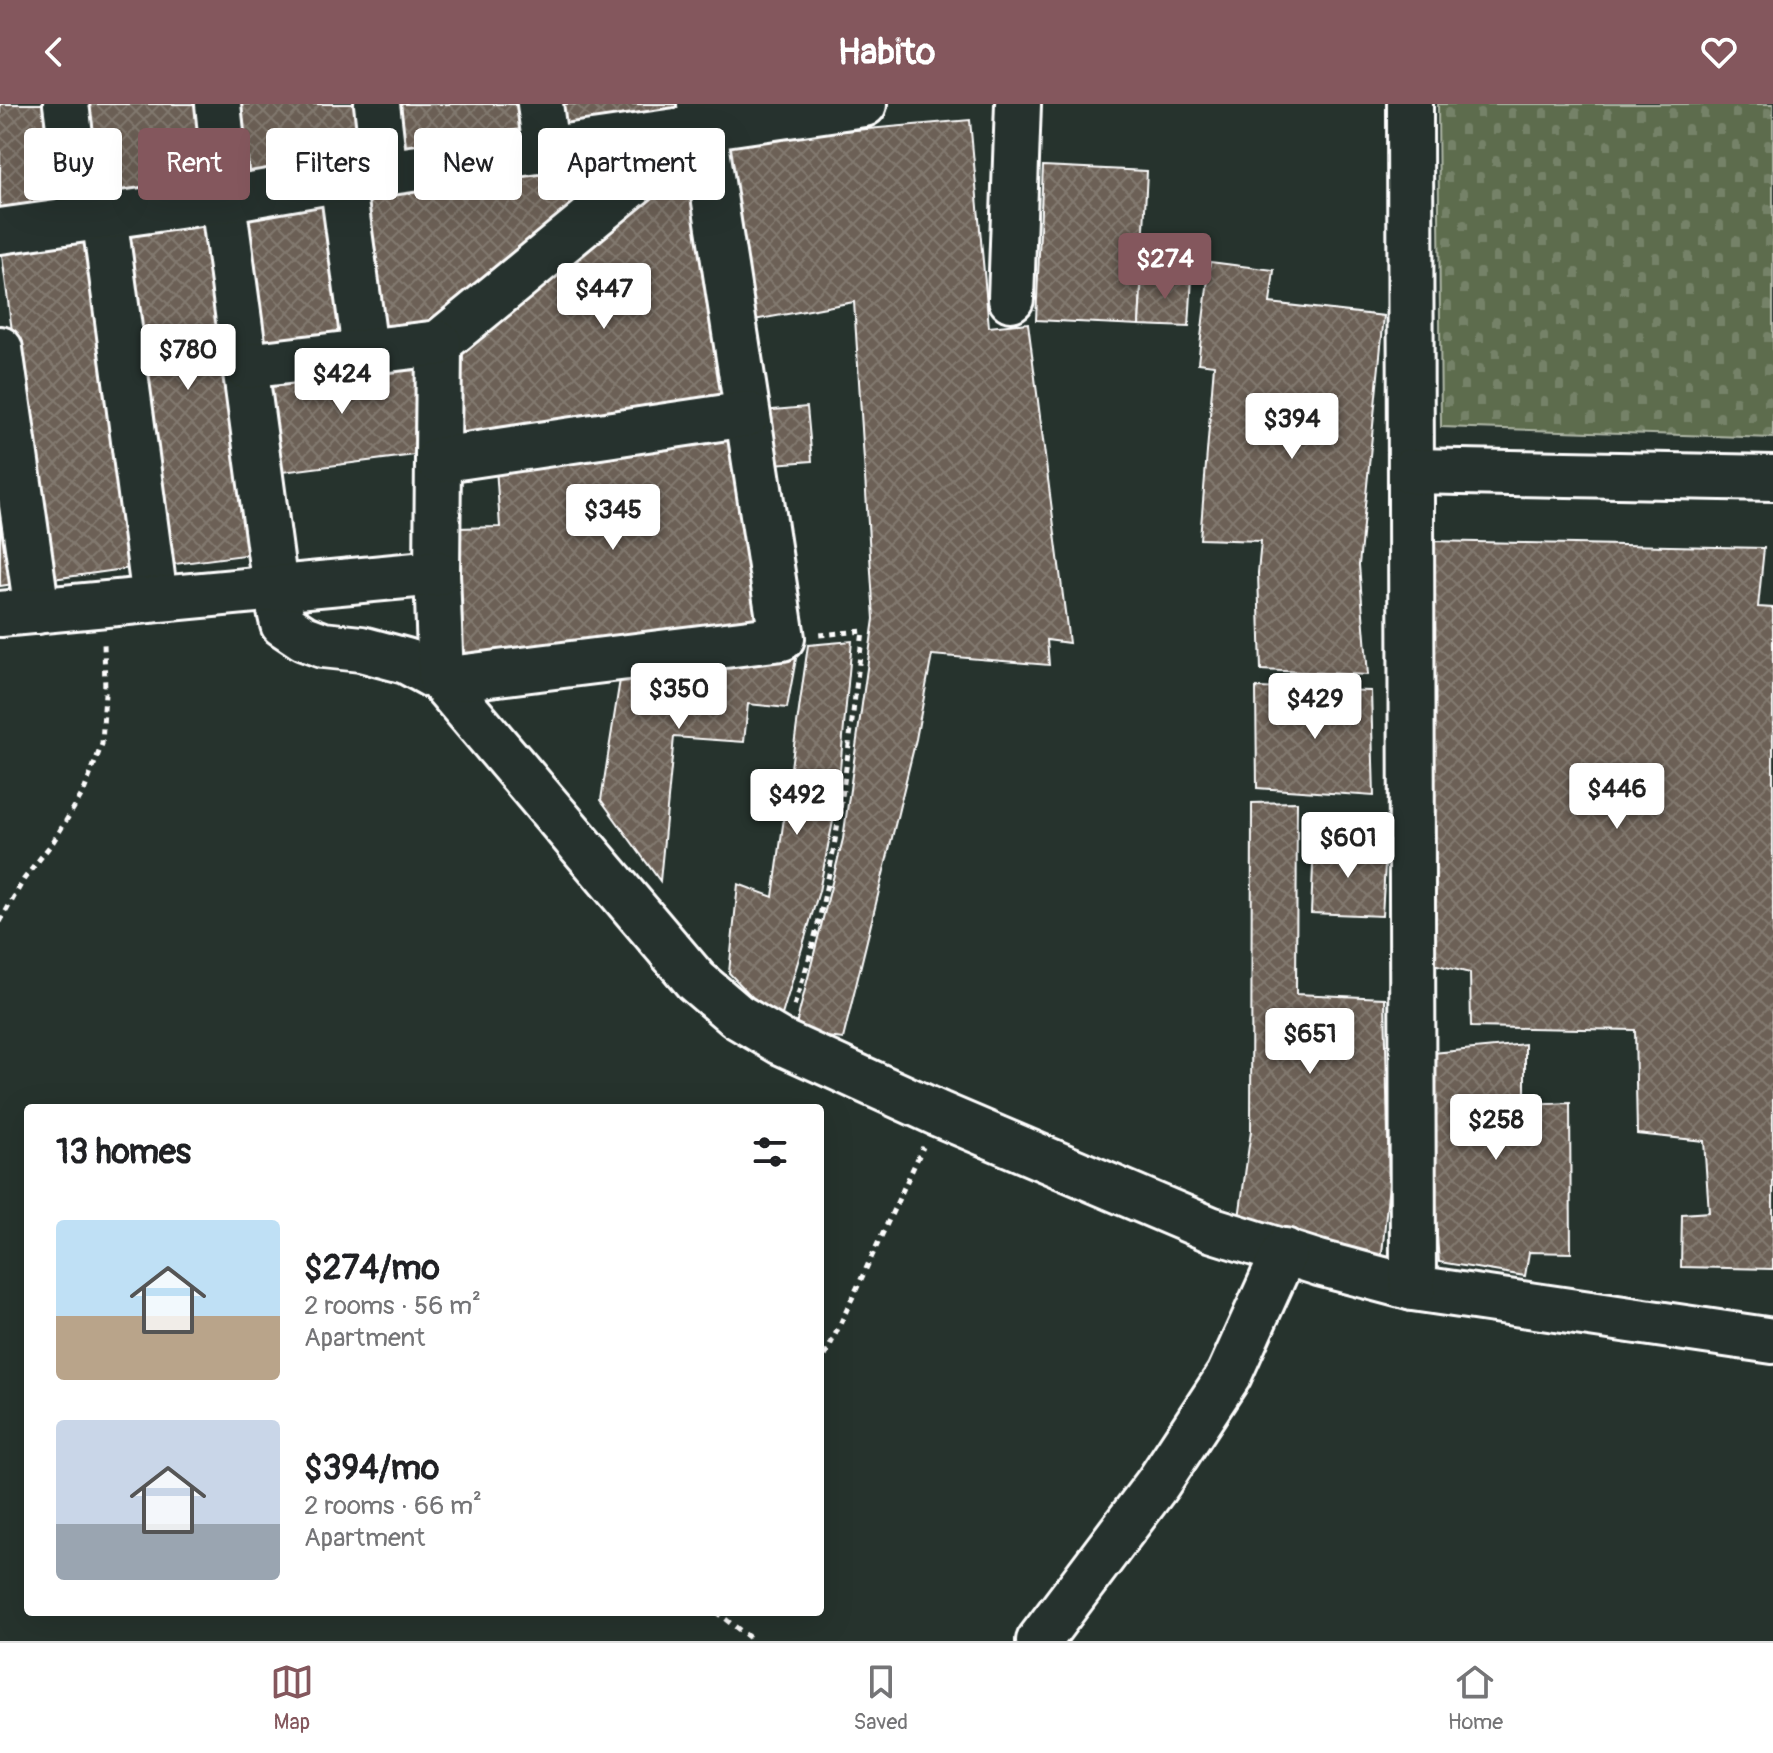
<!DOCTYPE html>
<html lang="en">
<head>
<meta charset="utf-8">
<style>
	:root { --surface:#fff; --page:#f6f6f6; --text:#202124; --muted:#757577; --line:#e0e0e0; --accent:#84575d }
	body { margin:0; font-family:Pangolin,sans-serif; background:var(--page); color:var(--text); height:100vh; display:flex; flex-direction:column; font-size:30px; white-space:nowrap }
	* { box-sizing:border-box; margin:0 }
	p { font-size:26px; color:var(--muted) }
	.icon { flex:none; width:44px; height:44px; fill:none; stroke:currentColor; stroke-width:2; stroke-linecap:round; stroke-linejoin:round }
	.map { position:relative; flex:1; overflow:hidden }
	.sheet { position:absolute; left:24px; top:1000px; width:800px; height:512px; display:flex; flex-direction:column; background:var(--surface); border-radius:8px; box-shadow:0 8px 32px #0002 }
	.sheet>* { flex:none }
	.guide { position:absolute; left:24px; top:24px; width:800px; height:72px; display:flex; gap:16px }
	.price { position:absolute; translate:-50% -68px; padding:0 18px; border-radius:8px; background:#fff; color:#222; font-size:26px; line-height:52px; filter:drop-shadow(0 2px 4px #0008) }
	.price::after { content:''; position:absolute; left:50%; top:48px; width:24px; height:18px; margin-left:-12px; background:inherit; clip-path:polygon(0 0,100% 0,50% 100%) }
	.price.selected { background:var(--accent); color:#fff }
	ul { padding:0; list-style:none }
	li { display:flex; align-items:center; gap:24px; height:200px; padding:0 32px }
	li span { display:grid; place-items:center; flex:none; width:224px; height:160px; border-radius:8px; color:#555 }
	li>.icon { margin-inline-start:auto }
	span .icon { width:96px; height:96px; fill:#fffc; stroke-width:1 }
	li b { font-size:34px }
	h2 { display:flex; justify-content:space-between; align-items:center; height:96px; padding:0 32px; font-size:34px }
	.tag { padding:0 28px; border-radius:8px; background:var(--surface); box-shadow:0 8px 32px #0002; font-size:28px; line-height:72px }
	.tag.selected { background:var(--accent); color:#fff }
	header { display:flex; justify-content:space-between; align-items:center; height:104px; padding:0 32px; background:var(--accent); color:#fff; font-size:36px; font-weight:700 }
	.menu { display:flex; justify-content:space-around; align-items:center; height:112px; border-top:2px solid var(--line); background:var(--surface); font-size:22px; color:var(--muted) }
	.menu a { display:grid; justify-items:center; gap:4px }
	.menu .selected { color:var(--accent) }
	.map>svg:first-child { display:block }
	.cemetery { fill:url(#cemetery-stones); stroke:#aeb6a6; stroke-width:2 }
	.building { fill:url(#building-cross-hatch); stroke:#fff; stroke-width:2 }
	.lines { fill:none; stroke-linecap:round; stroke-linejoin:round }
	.minor-casing { stroke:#fff; stroke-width:50 }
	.path { stroke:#fff; stroke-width:5; stroke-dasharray:6 6; stroke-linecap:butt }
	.minor { stroke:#26332d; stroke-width:44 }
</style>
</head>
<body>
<header><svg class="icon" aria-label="back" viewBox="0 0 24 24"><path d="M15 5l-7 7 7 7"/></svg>Habito<svg class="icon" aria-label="heart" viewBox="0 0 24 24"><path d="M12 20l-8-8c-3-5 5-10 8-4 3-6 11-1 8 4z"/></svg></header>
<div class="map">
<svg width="1773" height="1537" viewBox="0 0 1773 1537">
	<defs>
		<pattern id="cemetery-stones" width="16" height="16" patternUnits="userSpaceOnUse" patternTransform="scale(2)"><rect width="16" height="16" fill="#5d6c4d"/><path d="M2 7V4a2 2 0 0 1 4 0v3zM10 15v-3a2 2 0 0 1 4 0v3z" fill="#758268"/></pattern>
		<pattern id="building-cross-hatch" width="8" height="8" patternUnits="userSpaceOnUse" patternTransform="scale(2)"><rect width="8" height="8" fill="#6c6156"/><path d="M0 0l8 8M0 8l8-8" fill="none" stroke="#82796f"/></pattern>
	</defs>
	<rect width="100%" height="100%" fill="#26332d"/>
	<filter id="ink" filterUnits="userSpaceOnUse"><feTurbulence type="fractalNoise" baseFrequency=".0125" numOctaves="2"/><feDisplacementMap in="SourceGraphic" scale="16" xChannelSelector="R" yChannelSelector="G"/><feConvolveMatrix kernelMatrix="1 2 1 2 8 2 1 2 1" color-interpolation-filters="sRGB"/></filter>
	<g filter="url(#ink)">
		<path class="cemetery" d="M1438,0H1773V334L1441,323Z"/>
		<g class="building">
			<path d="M0,0H54L67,106L0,114Z"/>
			<path d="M78,0H201L210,81L91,101Z"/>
			<path d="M236,0H371L379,57L245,75Z"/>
			<path d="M392,0H532L537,37L400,56Z"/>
			<path d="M554,0H689L690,3L557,24Z"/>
			<path d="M970,16L989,223L1028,219L1069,539L1047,536L1049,561L932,551L916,635L843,935L794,929L843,735L874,515L854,198L743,218L719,38Z"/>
			<path d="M693,47L730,302L457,343L450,254Z"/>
			<path d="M612,55L616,71L419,230L376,236L356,92Z"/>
			<path d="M1043,62L1147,67L1139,221L1036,216Z"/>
			<path d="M321,95L343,236L251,248L235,106Z"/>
			<path d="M216,114L260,449L160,462L116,128Z"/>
			<path d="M95,131L139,463L45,476L1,144Z"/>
			<path d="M1210,158L1274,166L1270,199L1384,212L1359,461L1368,571L1261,566L1258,469L1261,437L1200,435L1214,261L1198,259Z"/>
			<path d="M1142,170L1192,173L1189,223L1139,221Z"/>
			<path d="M416,253L414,351L275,369L261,277Z"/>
			<path d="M807,303L812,357L773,360L762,307Z"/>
			<path d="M740,324L769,522L460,563L456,424L500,423L496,363Z"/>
			<path d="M0,325L20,479L0,482Z"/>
			<path d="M1430,437L1764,444L1758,503L1773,504V1165L1681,1163L1682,1110L1709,1108L1704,1037L1637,1030L1635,926L1471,923L1470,869L1425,858Z"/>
			<path d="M852,537L837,697L819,787L782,911L764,905L729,869L738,780L773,793L808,541Z"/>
			<path d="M797,549L787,604L748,600L744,638L674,633L660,777L601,696L622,563Z"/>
			<path d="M1256,584L1371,587L1374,692L1257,684Z"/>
			<path d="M1297,698L1296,890L1385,894L1389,1080L1381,1160L1239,1114L1251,1027L1252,699Z"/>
			<path d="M1314,740L1386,743L1382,812L1311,809Z"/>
			<path d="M1525,940V1001L1570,999L1571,1149L1529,1148L1525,1172L1439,1158L1423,950Z"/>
		</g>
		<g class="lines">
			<defs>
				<g id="minor">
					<path d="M66,0L81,114"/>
					<path d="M218,0L228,95L224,105L275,484L283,520L304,534L323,541L361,545L406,557L441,576L696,877L737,912L781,938L939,1010L1210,1125L1319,1159L1413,1184L1773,1237"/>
					<path d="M377,0L385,69"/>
					<path d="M540,0L546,45"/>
					<path d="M700,0L782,534L441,576L437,469L439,239L703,22"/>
					<path d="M1410,0L1413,1184"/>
					<path d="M342,75L365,246"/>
					<path d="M104,111L155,495"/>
					<path d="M0,127L228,95L342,75L864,0"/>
					<path d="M1011,195L1018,0"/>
					<path d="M0,245L37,507"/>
					<path d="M246,262L439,239"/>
					<path d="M438,356L747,310"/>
					<path d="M1411,367L1773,374"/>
					<path d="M0,510L437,469"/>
					<path d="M1039,1537L1158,1379L1229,1271L1285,1147"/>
				</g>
			</defs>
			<use href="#minor" class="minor-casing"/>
			<g class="path">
				<path d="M0,818L24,775L53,738L84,687L102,640L105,589L104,536"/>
				<path d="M794,902C836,782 847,653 863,527L819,531"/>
				<path d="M820,1263L923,1043"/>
				<path d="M716,1508L754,1537"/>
			</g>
			<use href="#minor" class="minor"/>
		</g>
	</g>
</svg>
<b class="price selected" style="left:1165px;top:197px">$274</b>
<b class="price" style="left:604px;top:227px">$447</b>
<b class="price" style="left:188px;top:288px">$780</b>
<b class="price" style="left:342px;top:312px">$424</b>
<b class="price" style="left:1292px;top:357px">$394</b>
<b class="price" style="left:613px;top:448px">$345</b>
<b class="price" style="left:679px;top:627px">$350</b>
<b class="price" style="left:1315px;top:637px">$429</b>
<b class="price" style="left:1617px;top:727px">$446</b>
<b class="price" style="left:797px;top:733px">$492</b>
<b class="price" style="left:1348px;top:776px">$601</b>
<b class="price" style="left:1310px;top:972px">$651</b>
<b class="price" style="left:1496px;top:1058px">$258</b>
<div class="guide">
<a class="tag">Buy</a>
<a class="tag selected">Rent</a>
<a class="tag">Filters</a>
<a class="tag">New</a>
<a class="tag">Apartment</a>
</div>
<section class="sheet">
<h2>13 homes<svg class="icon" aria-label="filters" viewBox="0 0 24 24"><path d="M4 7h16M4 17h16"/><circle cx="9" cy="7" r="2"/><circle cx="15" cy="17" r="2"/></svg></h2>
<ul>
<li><span style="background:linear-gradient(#bfe0f5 60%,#b9a48a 0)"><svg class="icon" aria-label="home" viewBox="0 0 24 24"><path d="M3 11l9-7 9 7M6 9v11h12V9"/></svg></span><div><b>$274/mo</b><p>2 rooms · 56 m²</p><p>Apartment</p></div></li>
<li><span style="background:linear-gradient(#c9d6e8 65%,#9aa5b1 0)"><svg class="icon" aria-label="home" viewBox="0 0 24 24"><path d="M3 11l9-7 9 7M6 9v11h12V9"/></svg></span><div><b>$394/mo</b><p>2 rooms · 66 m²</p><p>Apartment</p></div></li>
</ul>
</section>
</div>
<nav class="menu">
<a class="selected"><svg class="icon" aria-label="map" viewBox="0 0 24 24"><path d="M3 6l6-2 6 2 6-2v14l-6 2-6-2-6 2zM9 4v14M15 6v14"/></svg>Map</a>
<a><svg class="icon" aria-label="saved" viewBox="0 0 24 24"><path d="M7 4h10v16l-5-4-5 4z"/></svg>Saved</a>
<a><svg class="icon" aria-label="home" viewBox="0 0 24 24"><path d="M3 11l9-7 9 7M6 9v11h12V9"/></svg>Home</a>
</nav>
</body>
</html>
